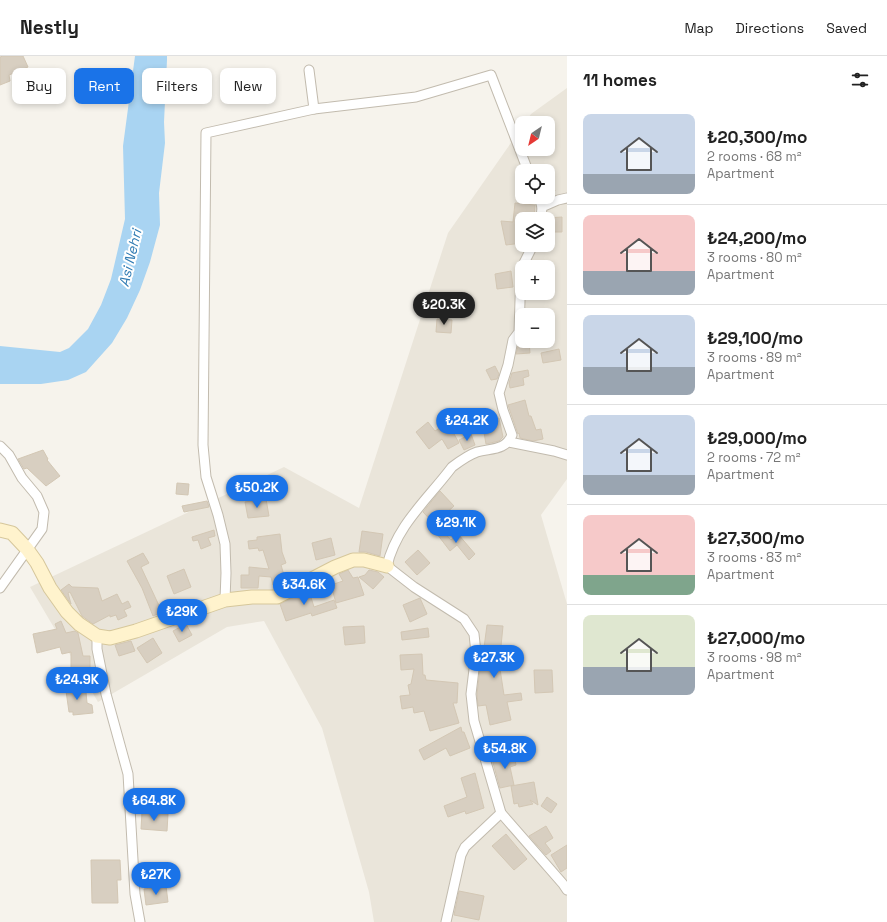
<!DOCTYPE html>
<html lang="en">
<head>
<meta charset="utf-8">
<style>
	:root { --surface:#fff; --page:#f6f6f6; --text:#222; --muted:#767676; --line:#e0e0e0; --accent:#1a73e8 }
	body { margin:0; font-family:"Space Grotesk",sans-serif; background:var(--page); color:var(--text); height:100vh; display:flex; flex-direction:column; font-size:15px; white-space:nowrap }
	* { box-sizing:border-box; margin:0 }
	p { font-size:13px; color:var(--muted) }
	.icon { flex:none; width:22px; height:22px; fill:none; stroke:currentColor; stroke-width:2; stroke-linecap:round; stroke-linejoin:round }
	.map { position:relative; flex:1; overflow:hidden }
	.panel { display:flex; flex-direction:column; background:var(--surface); width:320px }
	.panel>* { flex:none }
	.banner { position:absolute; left:12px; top:12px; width:380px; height:36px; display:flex; gap:8px }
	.needle { width:26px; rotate:215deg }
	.tools { position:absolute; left:515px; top:60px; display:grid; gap:8px }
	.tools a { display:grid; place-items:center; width:40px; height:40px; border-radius:8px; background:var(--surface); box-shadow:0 2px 6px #0003; font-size:20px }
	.price { position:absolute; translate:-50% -34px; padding:0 9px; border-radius:14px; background:var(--accent); color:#fff; font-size:13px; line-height:26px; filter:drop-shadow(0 1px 2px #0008) }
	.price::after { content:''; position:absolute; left:50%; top:24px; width:12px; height:9px; margin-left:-6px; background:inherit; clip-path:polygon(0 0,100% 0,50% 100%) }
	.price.current { background:#222; color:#fff }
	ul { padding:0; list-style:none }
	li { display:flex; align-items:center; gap:12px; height:100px; padding:0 16px }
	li+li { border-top:1px solid var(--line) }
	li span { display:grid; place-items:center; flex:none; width:112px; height:80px; border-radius:8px; color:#555 }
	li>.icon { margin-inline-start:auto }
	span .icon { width:48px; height:48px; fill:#fffc; stroke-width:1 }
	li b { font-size:17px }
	h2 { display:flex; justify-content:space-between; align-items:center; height:48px; padding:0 16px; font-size:17px }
	.chip { padding:0 14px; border-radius:8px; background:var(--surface); box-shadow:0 2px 6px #0003; font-size:14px; line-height:36px }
	.chip.current { background:var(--accent); color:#fff }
	header { display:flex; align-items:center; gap:24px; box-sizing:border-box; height:56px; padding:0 20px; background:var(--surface); border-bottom:1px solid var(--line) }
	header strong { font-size:19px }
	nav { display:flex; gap:22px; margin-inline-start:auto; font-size:14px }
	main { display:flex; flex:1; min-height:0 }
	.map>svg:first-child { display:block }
	.residential { fill:#eae5da; fill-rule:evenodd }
	.water { fill:#a9d4f2 }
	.building { fill:#d8cfc1; stroke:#d3c7b4 }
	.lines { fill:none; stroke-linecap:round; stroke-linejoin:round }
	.street-casing { stroke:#c2bbae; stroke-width:11 }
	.secondary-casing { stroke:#d6c79b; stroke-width:15 }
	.street { stroke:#fff; stroke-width:9 }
	.secondary { stroke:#fff3cd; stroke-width:13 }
	.labels { text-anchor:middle; stroke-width:4; stroke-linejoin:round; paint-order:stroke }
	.water-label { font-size:14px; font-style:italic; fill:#2e7ab2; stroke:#fff }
</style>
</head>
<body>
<header>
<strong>Nestly</strong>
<nav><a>Map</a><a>Directions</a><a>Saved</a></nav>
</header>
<main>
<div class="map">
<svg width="567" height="866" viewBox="0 0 567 866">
	<rect width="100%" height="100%" fill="#f6f3ec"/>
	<path class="residential" d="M567,32V423L541,459L567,548V866H374L369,836L322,672L264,565L227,571L98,646L30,531L284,411L359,452L448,177L522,71V93H548V67H525L531,58ZM522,115H548V141H522ZM522,163H548V189H522ZM522,211H548V237H522ZM522,259H548V285H522Z"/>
	<path class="water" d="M135,0H167V4L164,66L165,87L159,137L160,169L150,206L140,234L127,262L112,287L86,316L68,324L41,328H0V290L60,296L69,292L88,273L101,249L111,223L125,163L123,90Z"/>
	<g class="building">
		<path d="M3,0H23L28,11L9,19L10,25L0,29V1Z"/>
		<path d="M549,117L555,135L548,138V118Z"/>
		<path d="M515,147L535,149L534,163L522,162V187L506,189L501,165L513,166Z"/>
		<path d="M562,161V176H548V162Z"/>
		<path d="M511,215L513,231L497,233L495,218Z"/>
		<path d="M437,263L452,264L451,277L436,276Z"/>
		<path d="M520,284L529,285L530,297L516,298L519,287Z"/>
		<path d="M559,293L561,304L543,307L541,297Z"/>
		<path d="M495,310L499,318L497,323L491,324L486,314Z"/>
		<path d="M528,314L529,320L523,322L524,329L510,332L509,327L512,317Z"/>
		<path d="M525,344L529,360H531L536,374L541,373L543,383L533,385L520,382L519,377L518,378L508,349Z"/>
		<path d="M499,362L503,381L499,385L486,388L482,365Z"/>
		<path d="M428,366L435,375L448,367L459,387L448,393L442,383L429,393L416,376Z"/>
		<path d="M471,378L475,389L464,394L459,384Z"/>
		<path d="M43,394L48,403L47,404L60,420L46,430L27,412L24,413L18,403Z"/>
		<path d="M177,427L189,428L188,439L176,438Z"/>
		<path d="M440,435L454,450L443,460L449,466L440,474L423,456Z"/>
		<path d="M266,443L269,460L248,462L245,446Z"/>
		<path d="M207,445L209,451L184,456L182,450Z"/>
		<path d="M214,474L215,480L208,482L211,489L201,493L198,484L193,485L192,481Z"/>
		<path d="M442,474L451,484L458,478L475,498L469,504L457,489L450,495L437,478Z"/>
		<path d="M362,475L383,478L380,500L366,496H359Z"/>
		<path d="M280,478L282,496L286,507L281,509L286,526L273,529L271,521L259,520L258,532H241V519H249V511L269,513L263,494L259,495L258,492L249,493L248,485L257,484V481Z"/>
		<path d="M331,482L335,499L316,504L312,487Z"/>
		<path d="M418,494L430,507L417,519L405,506Z"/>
		<path d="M143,497L149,507L141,511L162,556L153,560L142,532L127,505Z"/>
		<path d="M184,513L191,531L174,538L167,520Z"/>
		<path d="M348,514L353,522L358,521L364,539L336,547L331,529L343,525L339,518Z"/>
		<path d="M369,514L378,516L384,521L373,533L359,521L365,519Z"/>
		<path d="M69,528L72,531L98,532L102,545L117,538L122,548L128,545L131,551L124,554L127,560L118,564L116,559L110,561V559L93,568L82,560L70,536L68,537L71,548L61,534Z"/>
		<path d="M318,529L319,532L309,535L314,551L334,544L337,552L312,560L311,557L286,565L280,548Z"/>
		<path d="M420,542L427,558L410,566L403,549Z"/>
		<path d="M61,565L66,577L75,575L78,577L83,600H90V617H71V596L62,598L60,591L37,597L33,578L57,573L55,568Z"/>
		<path d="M186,568L192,579L179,586L173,575Z"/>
		<path d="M487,569L503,570L501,590H499L500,607L512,605L514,611L500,613L504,639L521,637L522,644L507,646L511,664L490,669L486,649L478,650L477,638L481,605H488L483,599Z"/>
		<path d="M364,570L365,587L345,589L343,571Z"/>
		<path d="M428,572L429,581L402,584L401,576Z"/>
		<path d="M153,582L162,597L147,607L137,592Z"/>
		<path d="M131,585L135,595L119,600L115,589Z"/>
		<path d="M422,598L423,619H425L426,624L458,627L457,647H453L459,667L430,675L424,655L414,657L413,651L402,653L400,640L410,639L408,629L411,628L414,613L401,614L400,599Z"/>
		<path d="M534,614H552L553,636L535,637Z"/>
		<path d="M76,627L77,637L86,636L87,647L92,649L93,657L73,659V656H69L65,628Z"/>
		<path d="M461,671L462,676H464L470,692L450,700L446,692L424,704L419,694Z"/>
		<path d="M514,698L516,709L510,711L514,729L500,732L492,703Z"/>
		<path d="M475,717L484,752L466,758L465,755L448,761L444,750L467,741L461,722Z"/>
		<path d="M534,726L538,749L530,744L533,748L519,751L518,747L514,748L511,730Z"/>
		<path d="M547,741L557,748L551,757L541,750Z"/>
		<path d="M142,756L168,758L167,775L141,773Z"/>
		<path d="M546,770L553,782L545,787L551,795L546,799L529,780Z"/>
		<path d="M506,778L527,803L514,814L492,790Z"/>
		<path d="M567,789V812L561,816L551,799Z"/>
		<path d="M91,804H120L121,824H117L118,847H92Z"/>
		<path d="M166,830L168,846L146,849L144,833Z"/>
		<path d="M459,835L484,840L479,864L454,859Z"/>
	</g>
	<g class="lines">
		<defs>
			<g id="street">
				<path d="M309,14L314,53"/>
				<path d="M539,141L542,151"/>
				<path d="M541,163L542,151L558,144L567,142"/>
				<path d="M522,211L521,213L519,276L513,284L508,309L499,337L503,354L512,379C505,395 491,392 477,396C468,399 460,405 452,411C428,443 396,470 387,510L414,531L464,563L474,578L476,597L471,638L474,665L501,757L563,828L567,834"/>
				<path d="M522,211L533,189"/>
				<path d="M509,386L554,395L567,399"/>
				<path d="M0,390L9,399L22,422L37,440L44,456L42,473L0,532"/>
				<path d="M225,544L226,517L225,488L218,459L206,421L203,389L206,77L314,53L416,41L491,19L528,115"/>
				<path d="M97,580V593L106,638L128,718L135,838L140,866"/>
				<path d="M446,866L461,799L465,791L501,757"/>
			</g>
			<path id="secondary" d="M0,474L12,477L27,493L37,507L50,532L67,556L79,568L97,580L110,582L136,575L225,544L252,541H277L335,511L353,504H364L387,510"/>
		</defs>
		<use href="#street" class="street-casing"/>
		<use href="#secondary" class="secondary-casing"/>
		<use href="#street" class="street"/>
		<use href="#secondary" class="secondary"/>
	</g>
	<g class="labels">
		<g class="water-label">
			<text transform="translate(130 202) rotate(-77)" y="5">Asi Nehri</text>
		</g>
	</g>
</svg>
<div class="tools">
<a><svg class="needle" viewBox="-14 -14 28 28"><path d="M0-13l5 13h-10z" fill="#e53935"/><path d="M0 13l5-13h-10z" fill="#767676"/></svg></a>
<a><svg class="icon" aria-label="locate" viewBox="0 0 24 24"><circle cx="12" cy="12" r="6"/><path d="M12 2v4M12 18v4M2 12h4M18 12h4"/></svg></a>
<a><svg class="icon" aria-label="layers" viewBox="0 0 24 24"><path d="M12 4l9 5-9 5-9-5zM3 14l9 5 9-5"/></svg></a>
<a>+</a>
<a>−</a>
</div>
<b class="price current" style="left:444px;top:270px">₺20.3K</b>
<b class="price" style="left:467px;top:386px">₺24.2K</b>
<b class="price" style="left:257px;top:453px">₺50.2K</b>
<b class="price" style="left:456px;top:488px">₺29.1K</b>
<b class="price" style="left:304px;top:550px">₺34.6K</b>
<b class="price" style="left:182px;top:577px">₺29K</b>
<b class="price" style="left:494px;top:623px">₺27.3K</b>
<b class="price" style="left:77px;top:645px">₺24.9K</b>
<b class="price" style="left:505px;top:714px">₺54.8K</b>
<b class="price" style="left:154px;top:766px">₺64.8K</b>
<b class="price" style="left:156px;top:840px">₺27K</b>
<div class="banner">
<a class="chip">Buy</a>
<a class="chip current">Rent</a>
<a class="chip">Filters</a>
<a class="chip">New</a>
</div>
</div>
<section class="panel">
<h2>11 homes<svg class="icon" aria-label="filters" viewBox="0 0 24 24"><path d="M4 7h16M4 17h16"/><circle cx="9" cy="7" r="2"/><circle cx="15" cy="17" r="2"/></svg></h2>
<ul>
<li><span style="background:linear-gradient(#c9d6e8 75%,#9aa5b1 0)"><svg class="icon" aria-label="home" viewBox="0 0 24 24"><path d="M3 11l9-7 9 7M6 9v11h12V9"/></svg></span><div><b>₺20,300/mo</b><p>2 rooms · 68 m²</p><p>Apartment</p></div></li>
<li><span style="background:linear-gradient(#f6c9c9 70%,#9aa5b1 0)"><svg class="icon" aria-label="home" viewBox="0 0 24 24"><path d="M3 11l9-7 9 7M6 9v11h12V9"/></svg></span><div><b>₺24,200/mo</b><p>3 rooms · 80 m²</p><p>Apartment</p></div></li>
<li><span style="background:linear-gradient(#c9d6e8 65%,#9aa5b1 0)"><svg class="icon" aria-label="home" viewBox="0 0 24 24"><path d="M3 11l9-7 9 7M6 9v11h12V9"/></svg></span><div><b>₺29,100/mo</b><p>3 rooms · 89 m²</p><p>Apartment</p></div></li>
<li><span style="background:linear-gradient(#c9d6e8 75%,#9aa5b1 0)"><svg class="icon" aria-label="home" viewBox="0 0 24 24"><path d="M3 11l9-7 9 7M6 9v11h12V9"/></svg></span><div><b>₺29,000/mo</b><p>2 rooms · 72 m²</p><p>Apartment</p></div></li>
<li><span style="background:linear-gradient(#f6c9c9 75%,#7fa58c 0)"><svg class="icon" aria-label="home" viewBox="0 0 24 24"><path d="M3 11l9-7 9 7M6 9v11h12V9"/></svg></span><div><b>₺27,300/mo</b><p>3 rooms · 83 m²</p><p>Apartment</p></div></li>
<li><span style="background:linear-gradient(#dfe7d0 65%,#9aa5b1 0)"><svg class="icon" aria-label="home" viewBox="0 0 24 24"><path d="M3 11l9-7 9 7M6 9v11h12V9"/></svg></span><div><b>₺27,000/mo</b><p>3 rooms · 98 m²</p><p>Apartment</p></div></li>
</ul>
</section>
</main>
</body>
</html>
